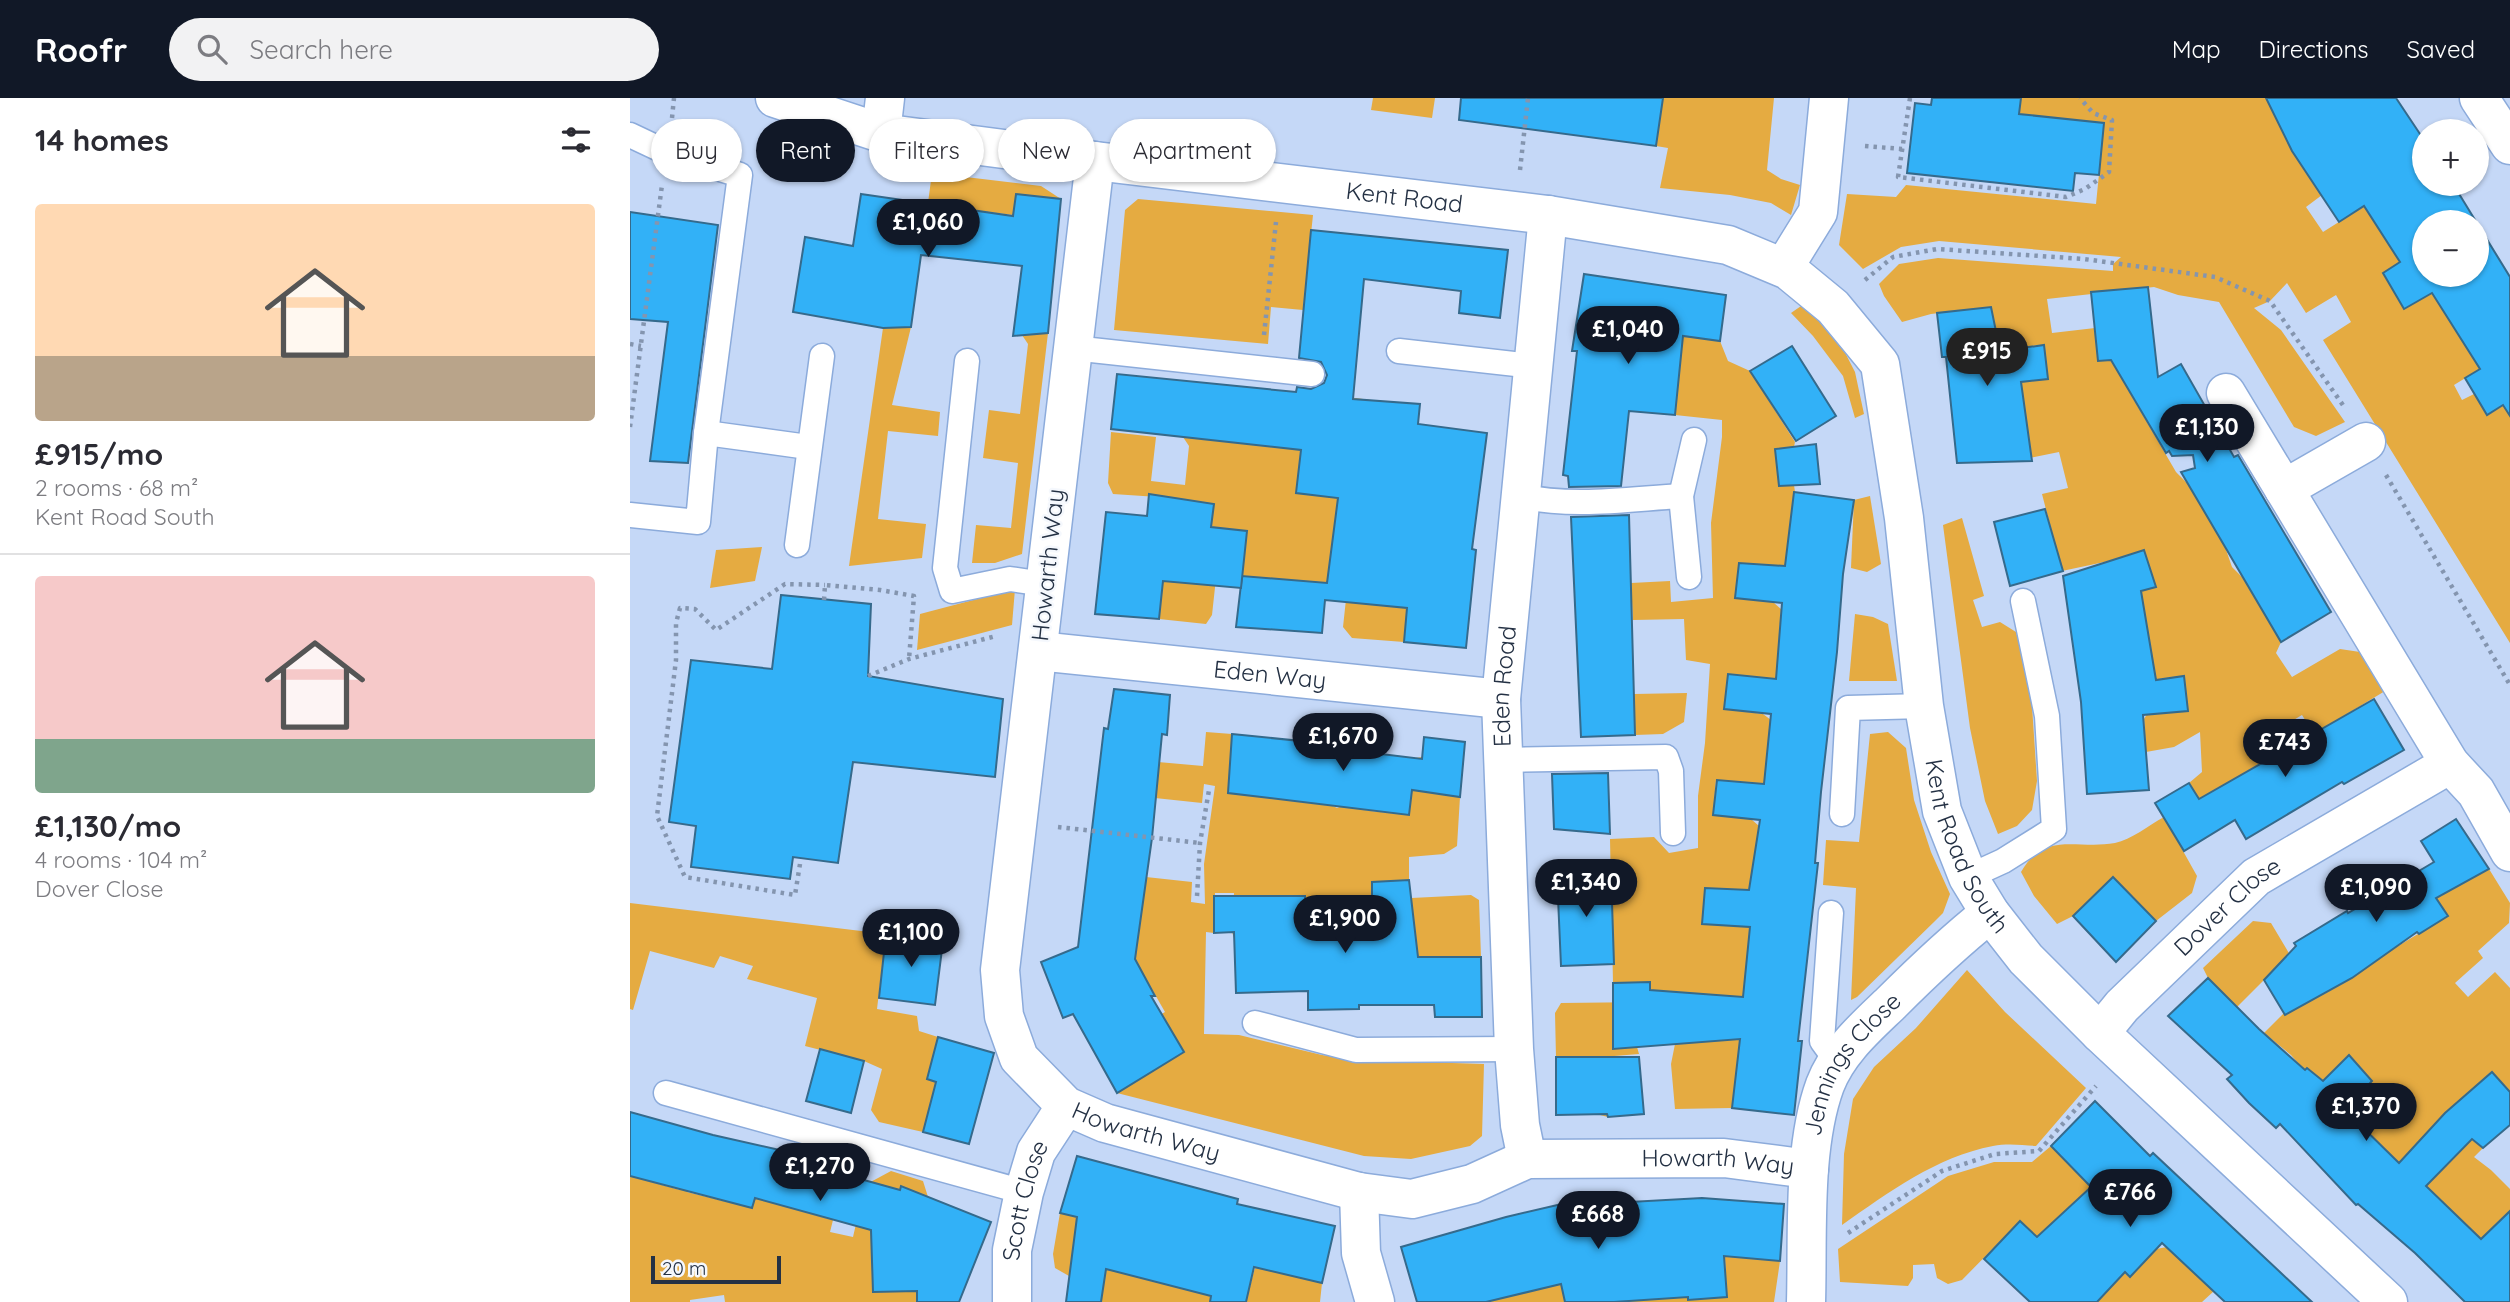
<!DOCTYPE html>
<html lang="en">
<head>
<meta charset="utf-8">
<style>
	:root { --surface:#fff; --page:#f2f2f3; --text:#2b2b33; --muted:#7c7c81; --line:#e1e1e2; --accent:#111827 }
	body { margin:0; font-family:Quicksand,sans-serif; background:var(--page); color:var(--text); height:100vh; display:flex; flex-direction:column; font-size:26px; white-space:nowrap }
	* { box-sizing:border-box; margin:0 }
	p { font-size:23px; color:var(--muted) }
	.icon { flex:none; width:38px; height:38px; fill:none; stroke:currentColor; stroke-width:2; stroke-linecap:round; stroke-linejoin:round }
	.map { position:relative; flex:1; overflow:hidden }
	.details { display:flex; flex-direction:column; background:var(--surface); width:630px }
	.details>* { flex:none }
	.banner { position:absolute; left:21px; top:21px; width:665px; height:63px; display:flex; gap:14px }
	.controls { position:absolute; left:1782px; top:21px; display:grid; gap:14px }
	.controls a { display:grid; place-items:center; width:77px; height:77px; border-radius:50%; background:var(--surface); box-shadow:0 2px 5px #0004; font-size:35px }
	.scale { position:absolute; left:21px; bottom:18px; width:130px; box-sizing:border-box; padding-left:7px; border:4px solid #243144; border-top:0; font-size:19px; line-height:24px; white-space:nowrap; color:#243144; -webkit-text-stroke:5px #f5f8fd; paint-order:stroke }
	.price { position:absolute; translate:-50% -60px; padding:0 16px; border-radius:24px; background:var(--accent); color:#fff; font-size:23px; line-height:46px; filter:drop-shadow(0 2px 4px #0008) }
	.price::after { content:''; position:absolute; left:50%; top:42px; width:21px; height:16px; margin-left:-10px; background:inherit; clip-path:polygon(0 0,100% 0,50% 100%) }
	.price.current { background:#222; color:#fff }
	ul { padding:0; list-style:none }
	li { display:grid; align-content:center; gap:14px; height:371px; padding:0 35px }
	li+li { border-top:2px solid var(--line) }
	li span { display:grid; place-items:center; height:217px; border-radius:7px; color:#555 }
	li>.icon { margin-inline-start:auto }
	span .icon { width:126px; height:126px; fill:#fffc; stroke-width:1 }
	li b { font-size:30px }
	h2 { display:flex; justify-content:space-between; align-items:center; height:84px; padding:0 35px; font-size:30px }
	.tag { padding:0 24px; border-radius:32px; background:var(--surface); box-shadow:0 2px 5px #0004; font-size:24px; line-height:63px }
	.tag.current { background:var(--accent); color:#fff }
	header { display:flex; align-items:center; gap:42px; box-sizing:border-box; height:98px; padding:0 35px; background:var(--accent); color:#fff }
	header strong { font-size:33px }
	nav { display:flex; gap:38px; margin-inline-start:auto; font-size:24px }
	.search { width:490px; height:63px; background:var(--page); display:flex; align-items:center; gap:18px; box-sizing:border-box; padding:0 24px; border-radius:38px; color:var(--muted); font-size:26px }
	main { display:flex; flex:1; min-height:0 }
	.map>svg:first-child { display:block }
	.green { fill:#e5ab41 }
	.building { fill:#32b1f7; stroke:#356a8c; stroke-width:2; fill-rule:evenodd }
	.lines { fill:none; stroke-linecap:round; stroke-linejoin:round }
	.lane-casing { stroke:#8cabdb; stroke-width:27 }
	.street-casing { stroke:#8cabdb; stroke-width:41 }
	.path { stroke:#8495af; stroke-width:4.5; stroke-dasharray:3.5 5; stroke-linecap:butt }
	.lane { stroke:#fff; stroke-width:24 }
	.street { stroke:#fff; stroke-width:38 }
	.labels { text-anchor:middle; stroke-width:5; stroke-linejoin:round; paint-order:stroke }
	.street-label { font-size:24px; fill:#243144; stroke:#f5f8fd }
</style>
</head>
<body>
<header>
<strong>Roofr</strong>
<div class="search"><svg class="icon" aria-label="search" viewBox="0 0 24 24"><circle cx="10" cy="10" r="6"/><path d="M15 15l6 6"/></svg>Search here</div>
<nav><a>Map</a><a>Directions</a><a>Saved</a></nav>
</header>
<main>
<section class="details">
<h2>14 homes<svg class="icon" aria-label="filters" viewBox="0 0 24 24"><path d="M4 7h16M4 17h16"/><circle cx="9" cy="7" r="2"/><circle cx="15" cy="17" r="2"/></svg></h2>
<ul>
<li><span style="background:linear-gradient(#ffd9b3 70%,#b9a48a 0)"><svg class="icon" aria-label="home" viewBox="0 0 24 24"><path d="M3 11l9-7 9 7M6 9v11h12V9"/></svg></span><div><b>£915/mo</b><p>2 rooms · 68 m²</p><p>Kent Road South</p></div></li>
<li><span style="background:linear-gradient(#f6c9c9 75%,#7fa58c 0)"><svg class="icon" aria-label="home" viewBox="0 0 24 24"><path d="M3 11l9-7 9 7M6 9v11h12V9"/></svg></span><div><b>£1,130/mo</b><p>4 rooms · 104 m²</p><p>Dover Close</p></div></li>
</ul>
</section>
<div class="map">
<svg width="1880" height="1204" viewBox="0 0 1880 1204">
	<rect width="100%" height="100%" fill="#c5d8f7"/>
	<g class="green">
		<path d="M743,0H805L802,20L741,12Z"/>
		<path d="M1033,0H1144L1137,72L1151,81L1170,87L1161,117L1141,105L1100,97L1030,90L1038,50L1026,48Z"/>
		<path d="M1391,0H1654L1692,97L1676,109L1693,134L1739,105L1746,126L1770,164L1753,176L1774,211L1808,191L1812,211L1850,271L1824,287L1832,302L1844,296L1858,317L1880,303V545L1693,242L1721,224L1706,197L1676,215L1657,185L1640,203L1624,210L1651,232L1715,324L1686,338L1664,329L1589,204L1548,197L1524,189L1417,201L1422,235L1465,230L1468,263L1496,260L1500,295L1546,374L1558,386L1594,446L1602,469L1616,483L1651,544L1646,555L1662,579L1710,551L1730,554L1755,593L1684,636L1672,617L1638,637L1646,656L1587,691L1605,722L1589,732L1559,685L1572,674L1570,634L1544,649L1516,654L1514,621L1517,616L1558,612L1554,578L1513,583L1479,463L1432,473L1412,396L1438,390L1429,354L1385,363L1380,290L1413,247L1369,251L1361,209L1301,216L1272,224L1254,198L1249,186L1269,166L1308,160L1483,173V166L1491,159L1309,143L1271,149L1233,171L1209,147L1217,96L1266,99L1276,87L1466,106L1474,26L1360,13L1390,4Z"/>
		<path d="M302,75L411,88L431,101L386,96L383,117L307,108L291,157Z"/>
		<path d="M508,101L683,117L673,212L641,209L638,246L484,232L495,112Z"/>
		<path d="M1174,206L1207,239L1225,274L1234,316L1225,320L1213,278L1183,238L1161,215Z"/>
		<path d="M281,229L262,307L310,314L308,338L258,333L248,421L296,426L292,460L219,468L253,230Z"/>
		<path d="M1008,232L1090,243L1098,263L1120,273L1165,344L1164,349L1145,352L1149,387H1164L1165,394L1156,470L1109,465L1105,500L1143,504L1151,511L1146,581L1098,577L1095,611L1133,616L1141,622L1134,687L1086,682L1083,717L1121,721L1129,728L1119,792L1075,790L1072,826L1120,829L1113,899L1064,896L1111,937L1102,1010L1045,1011L1041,966L1045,946L1043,910L1007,949L1009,956L972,959L978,1019L966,1016V959H926L925,915L931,905L1019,904L1020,884L983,885L980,741L1024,739L1039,755L1068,750V698L1075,645L1080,566L1056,562L1054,521L1003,522L1001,485L1040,483L1041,504L1083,500L1081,425L1092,339V322L1045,317L1047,299L1008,295Z"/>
		<path d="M418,235L392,456L365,465H342L346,427L381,430L388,365L353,360L359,312L390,316L398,246L392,237Z"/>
		<path d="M639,291L647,294L643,349L673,352L670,358L666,395L717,299L749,303L748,323L772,509L777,511L774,544L722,540L713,529L722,446L702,444L697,485L612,479L587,471L582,517L576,526L529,521L533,483L575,486L543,400L483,396L478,385L481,334L526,339L521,383L555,387L559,348L553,339L634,347Z"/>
		<path d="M1240,398L1251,466L1237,474L1221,470L1224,402Z"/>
		<path d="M1332,420L1354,498L1343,502L1352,529L1370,524L1386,534L1401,593L1407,683L1402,712L1387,728L1368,736L1355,703L1340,630L1313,427Z"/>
		<path d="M132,449L125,483L80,490L86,452Z"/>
		<path d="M385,491L382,527L287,552L290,516Z"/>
		<path d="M1225,516L1243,519L1258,526L1267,583H1219Z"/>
		<path d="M1057,595L1054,624L1033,636L1005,637L1004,596Z"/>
		<path d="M576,634L602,636L598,695L703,708L707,710L712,708L741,713L779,717L786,660L792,659L789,693L830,699L827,748L814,756L779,759V782L742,784V802L841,797L849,802L851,859H805L804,868L605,843L602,834L604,795H585L584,835L576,834L574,936L609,937L692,957L727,962L854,966L852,1038L840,1048L781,1061L734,1058L487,995L554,954L534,921L504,938L503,933L535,914L515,879L455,843L516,779L562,784L561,804L575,806L574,766L585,688L574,686L572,705L525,700L528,664L573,668Z"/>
		<path d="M1258,634L1276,650L1284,702L1301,754L1320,796L1313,815L1305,823L1227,899L1221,902L1226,790L1193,787L1196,742L1229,744L1240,636Z"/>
		<path d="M1534,719L1567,778L1562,795L1526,823L1483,780L1443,818L1427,826L1404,798L1391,774C1415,732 1446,752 1485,745C1501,742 1519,727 1534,719Z"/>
		<path d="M1859,771L1880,805L1879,825L1848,853L1853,860L1825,885L1838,899L1865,874L1880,890V994L1862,974L1816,1015L1853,1050L1844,1059L1861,1072L1880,1091V1113L1851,1142L1796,1088L1826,1057L1774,1060L1769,1065L1715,1011L1729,968L1717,958L1688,988L1661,957L1634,935L1664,905L1636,880L1607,909L1578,880L1573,870L1623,823L1641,825L1669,872L1694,896L1722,880L1763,851L1818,818L1805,799Z"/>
		<path d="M0,805L256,836L247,911L287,918L289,933L308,939L297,980L306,984L293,1034L249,1024L241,1012L252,971L234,963L175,948L187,900L117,881L123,868L90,858L84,870L20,853L3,912L0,911Z"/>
		<path d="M1337,872L1375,914L1456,990L1406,1048C1393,1047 1377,1045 1363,1048C1306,1059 1259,1094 1212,1127L1214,1056L1223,1001L1244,969L1286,930Z"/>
		<path d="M1421,1048L1439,1067L1455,1050L1488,1168L1499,1179L1526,1151L1537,1149L1584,1193L1572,1204H1467L1441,1170L1390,1123L1332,1182L1318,1186L1307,1180L1304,1166L1283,1167V1180L1278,1188L1210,1184L1208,1151L1318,1078L1364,1064H1402Z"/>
		<path d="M58,1063L64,1065L57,1094L122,1110L126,1095L146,1106L203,1122L200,1134L223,1139L235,1087L261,1073L293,1083L298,1099L271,1088C257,1121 241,1158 243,1194L287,1193V1204H95L94,1197L60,1202V1204H0V1078L50,1092Z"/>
		<path d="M430,1115L466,1124L521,1183L540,1187L590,1164L581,1201L591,1204H471L474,1182L439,1178L425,1170L423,1156Z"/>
		<path d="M1094,1142L1150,1163L1144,1204H955L1055,1166L1059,1202L1097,1199Z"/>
		<path d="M633,1153L667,1160L664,1178L692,1185L690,1204H616L624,1173Z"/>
		<path d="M928,1173L935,1204H856Z"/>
	</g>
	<g class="building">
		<path d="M831,0H1033L1026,48L829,22Z"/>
		<path d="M1302,0H1391L1389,16L1474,25L1469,77L1445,75L1443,93L1277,75L1285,5L1301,7Z"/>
		<path d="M1636,0H1766L1794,42V86H1823L1880,179V318L1873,307L1857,317L1835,280L1850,271L1802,195L1774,211L1753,175L1770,164L1734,108L1709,124L1662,53ZM1794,124H1846V177H1794Z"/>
		<path d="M231,96L383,118L386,96L431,101L418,235L383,238L392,168L291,157L281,229L253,230L163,214L175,139L223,148Z"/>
		<path d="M0,114L88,127L58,365L20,363L38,224L0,221Z"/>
		<path d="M681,132L878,152L870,220L829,215L831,193L734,181L723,301L790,306L788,326L857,335L842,451L846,452L836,550L774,544L777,510L695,502L692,535L606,529L612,478L697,485L708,400L666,395L671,352L481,331L487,276L666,294L667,289L681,291L694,285L697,277L691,264L669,260Z"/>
		<path d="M954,176L1096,197L1090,243L1053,238L1045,317L999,313L991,388L939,389L938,378L933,377L947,253H942Z"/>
		<path d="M1518,189L1528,279L1551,266L1604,359L1608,357L1701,514L1651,544L1551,374L1565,370L1563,357L1542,358L1539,353L1536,355L1481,262L1468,263L1461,194Z"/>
		<path d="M1361,209L1370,253L1414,247L1418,281L1391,284L1402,363L1327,365L1316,259H1312L1307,215Z"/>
		<path d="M1162,248L1206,318L1166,343L1120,273Z"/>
		<path d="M1186,346L1190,386L1149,388L1145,351Z"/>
		<path d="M1164,394L1224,402L1213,476L1207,554L1191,694L1185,765H1188L1168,943H1172L1164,1017L1102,1010L1110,941L983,951V885L1020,884V892L1113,899L1120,829L1072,826L1075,790L1119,792L1130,722L1083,717L1087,682L1134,686L1141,616L1094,611L1098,576L1146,581L1152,505L1105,500L1109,465L1155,468Z"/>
		<path d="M519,396L584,406L581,429L617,433L611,490L533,483L529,521L465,516L476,414L517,418Z"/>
		<path d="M1415,411L1433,473L1380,488L1364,424Z"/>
		<path d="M999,417L1005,637L951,639L941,419Z"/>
		<path d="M1514,452L1526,489L1511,493L1526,582L1554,578L1558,613L1513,617L1519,692L1457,696L1451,604L1433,478Z"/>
		<path d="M151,497L241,506L238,578L373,601L365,679L223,664L208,765L163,759L160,781L61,769L66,728L39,724L61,562L142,571Z"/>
		<path d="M484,591L540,597L537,637L532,636L522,740L505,861L525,898H521L554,954L487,995L443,916L433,920L411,864L448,849L474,630L478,631Z"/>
		<path d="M1744,601L1774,652L1714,686L1712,684L1616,741L1605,722L1554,753L1525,705L1559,685L1569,701Z"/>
		<path d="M602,636L710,647V651L792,661L794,639L835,644L830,699L782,692L779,717L598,695Z"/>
		<path d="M978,675L980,736L924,731L922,676Z"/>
		<path d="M1826,721L1859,771L1806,800L1818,818L1789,836L1787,834L1722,880L1655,917L1634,882L1666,848L1664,845L1717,813L1718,815L1804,764L1791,743Z"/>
		<path d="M981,774L984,866L931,868L927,777Z"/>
		<path d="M1483,779L1526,823L1486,864L1443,818Z"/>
		<path d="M779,782L788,859H851L852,919H805L804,907H729V911L678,912V893L606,895L604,834L584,835V798H675L676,816H742V784Z"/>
		<path d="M256,836L313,843L305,907L249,900Z"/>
		<path d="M1578,880L1629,931L1675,972L1677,970L1693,983L1719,957L1742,983L1715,1012L1769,1065L1815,1015L1862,974L1880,994V1027L1853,1050L1842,1041L1796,1088L1851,1141L1880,1113V1204H1835L1785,1155L1728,1106L1726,1107L1650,1026L1646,1030L1619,1005L1597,981L1602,977L1538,918Z"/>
		<path d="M308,939L364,955L339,1046L293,1034L306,984L297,981Z"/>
		<path d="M190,951L234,963L221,1015L176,1003Z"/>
		<path d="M926,959H1009L1014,1016L978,1019L977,1016L926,1017Z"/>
		<path d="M1465,1003L1520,1058L1523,1055L1682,1204H1595L1532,1145L1500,1179L1495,1174L1467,1204H1400L1354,1161L1390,1123L1407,1139L1461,1089L1421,1048Z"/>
		<path d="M0,1014L83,1037L163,1055L165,1046L168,1047L208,1063L205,1074L270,1092L271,1088L361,1124L329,1204H287V1193L243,1194L241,1132L125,1100L122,1110L0,1078Z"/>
		<path d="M447,1058L608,1101L607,1106L705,1128L692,1185L624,1169L616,1204H580L581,1198L476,1171L471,1204H436L447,1119L430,1115Z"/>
		<path d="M981,1099L982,1105L1072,1100L1154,1106L1150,1163L1094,1158L1097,1199L1058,1202V1199L984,1204H935L931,1186L856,1204H787L771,1149L876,1119L936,1105Z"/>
	</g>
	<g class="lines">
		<defs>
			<g id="lane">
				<path d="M0,37L38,55L110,77L76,335L68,424L0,417"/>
				<path d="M443,250L682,276"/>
				<path d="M769,253L903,268"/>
				<path d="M337,263L315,470L322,493L380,481L414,486"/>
				<path d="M76,335L178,349"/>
				<path d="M891,398C942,410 999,401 1051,398"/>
				<path d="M167,447L192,258"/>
				<path d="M1059,479L1051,398L1064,342"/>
				<path d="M873,662L1036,659L1041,673L1043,735"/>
				<path d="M1212,716L1218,610L1294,608"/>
				<path d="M1338,779L1373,763L1424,731L1417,618L1393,503"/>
				<path d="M1201,815L1192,943L1208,965"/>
				<path d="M625,925L726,952L884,951"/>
				<path d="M36,995L394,1094"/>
			</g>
			<g id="street">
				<path id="s1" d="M145,0L251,35L465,63L918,117L1098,147L1158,172L1203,209L1250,266L1274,420L1294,608L1312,713L1338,779L1360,815L1396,861L1470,935L1758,1204"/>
				<path d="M1849,0L1880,47"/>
				<path d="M251,35L255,0"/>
				<path id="s2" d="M465,63L370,872L374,918L389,960L436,1008L475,1025L729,1094L782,1101L842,1086L897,1061L1094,1060L1179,1071"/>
				<path d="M1154,169L1188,114L1199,0"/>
				<path d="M1596,295L1820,666L1846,694L1880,754"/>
				<path d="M1654,391L1736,344"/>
				<path id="s3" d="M408,553L871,601"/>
				<path id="s4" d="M1470,935L1492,908L1626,779L1820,666"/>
				<path id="s5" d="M897,1061L890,1027L884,951L871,601L918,117"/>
				<path d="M729,1094L731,1155L745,1204"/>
				<path id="s6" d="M382,1204V1152L394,1094L406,1054L436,1008"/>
				<path id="s7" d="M1176,1204C1178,1137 1172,1050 1195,987C1208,953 1236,929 1261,905C1293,873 1325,843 1360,815"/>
			</g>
		</defs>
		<use href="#lane" class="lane-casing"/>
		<use href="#street" class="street-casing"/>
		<g class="path">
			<path d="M1280,0L1268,79L1436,99L1455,91L1479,74L1482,22L1463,15L1450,0"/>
			<path d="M42,20L44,0"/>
			<path d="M1235,48L1272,51"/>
			<path d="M890,72L898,0"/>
			<path d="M1235,182L1263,159L1307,151L1454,161L1585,179L1640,203L1715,310"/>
			<path d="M634,237L646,124"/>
			<path d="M0,246L11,248"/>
			<path d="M0,329L32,87"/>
			<path d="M1756,377L1880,587"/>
			<path d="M194,502L195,487L250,492L284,498L279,561"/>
			<path d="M238,578L279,561L366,538"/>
			<path d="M428,729L570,745"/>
			<path d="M170,766L165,797L55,779L27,718L46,562V525L50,510L65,511L86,532L155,486L195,487"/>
			<path d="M567,798L570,745L579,692"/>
			<path d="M1218,1135L1312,1073L1365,1056L1409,1053L1466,988"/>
		</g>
		<use href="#lane" class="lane"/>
		<use href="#street" class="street"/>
	</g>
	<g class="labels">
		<g class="street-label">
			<text dy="8" stroke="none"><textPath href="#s1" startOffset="639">Kent Road</textPath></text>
			<text transform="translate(418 467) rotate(-84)" y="8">Howarth Way</text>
			<text dy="8" stroke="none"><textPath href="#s3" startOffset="233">Eden Way</textPath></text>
			<text dy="8" stroke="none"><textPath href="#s5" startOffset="474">Eden Road</textPath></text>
			<text dy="8" stroke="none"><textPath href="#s1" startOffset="1656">Kent Road South</textPath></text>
			<text dy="8" stroke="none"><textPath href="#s4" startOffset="180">Dover Close</textPath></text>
			<text dy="8" stroke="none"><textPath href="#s7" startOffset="250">Jennings Close</textPath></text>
			<text dy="8" stroke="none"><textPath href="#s2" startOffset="1057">Howarth Way</textPath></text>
			<text dy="8" stroke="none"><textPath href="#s2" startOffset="1645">Howarth Way</textPath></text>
			<text dy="8" stroke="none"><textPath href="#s6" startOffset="103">Scott Close</textPath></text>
		</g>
	</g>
</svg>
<div class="controls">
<a>+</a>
<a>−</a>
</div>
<div class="scale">20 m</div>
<b class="price" style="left:298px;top:161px">£1,060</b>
<b class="price" style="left:998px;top:268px">£1,040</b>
<b class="price current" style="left:1357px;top:290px">£915</b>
<b class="price" style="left:1577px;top:366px">£1,130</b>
<b class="price" style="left:713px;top:675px">£1,670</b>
<b class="price" style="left:1655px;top:681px">£743</b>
<b class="price" style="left:956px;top:821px">£1,340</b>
<b class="price" style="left:1746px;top:826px">£1,090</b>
<b class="price" style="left:715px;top:857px">£1,900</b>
<b class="price" style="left:281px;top:871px">£1,100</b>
<b class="price" style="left:1736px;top:1045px">£1,370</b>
<b class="price" style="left:190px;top:1105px">£1,270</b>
<b class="price" style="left:1500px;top:1131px">£766</b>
<b class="price" style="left:968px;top:1153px">£668</b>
<div class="banner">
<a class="tag">Buy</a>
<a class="tag current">Rent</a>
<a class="tag">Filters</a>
<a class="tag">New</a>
<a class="tag">Apartment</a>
</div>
</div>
</main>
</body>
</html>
